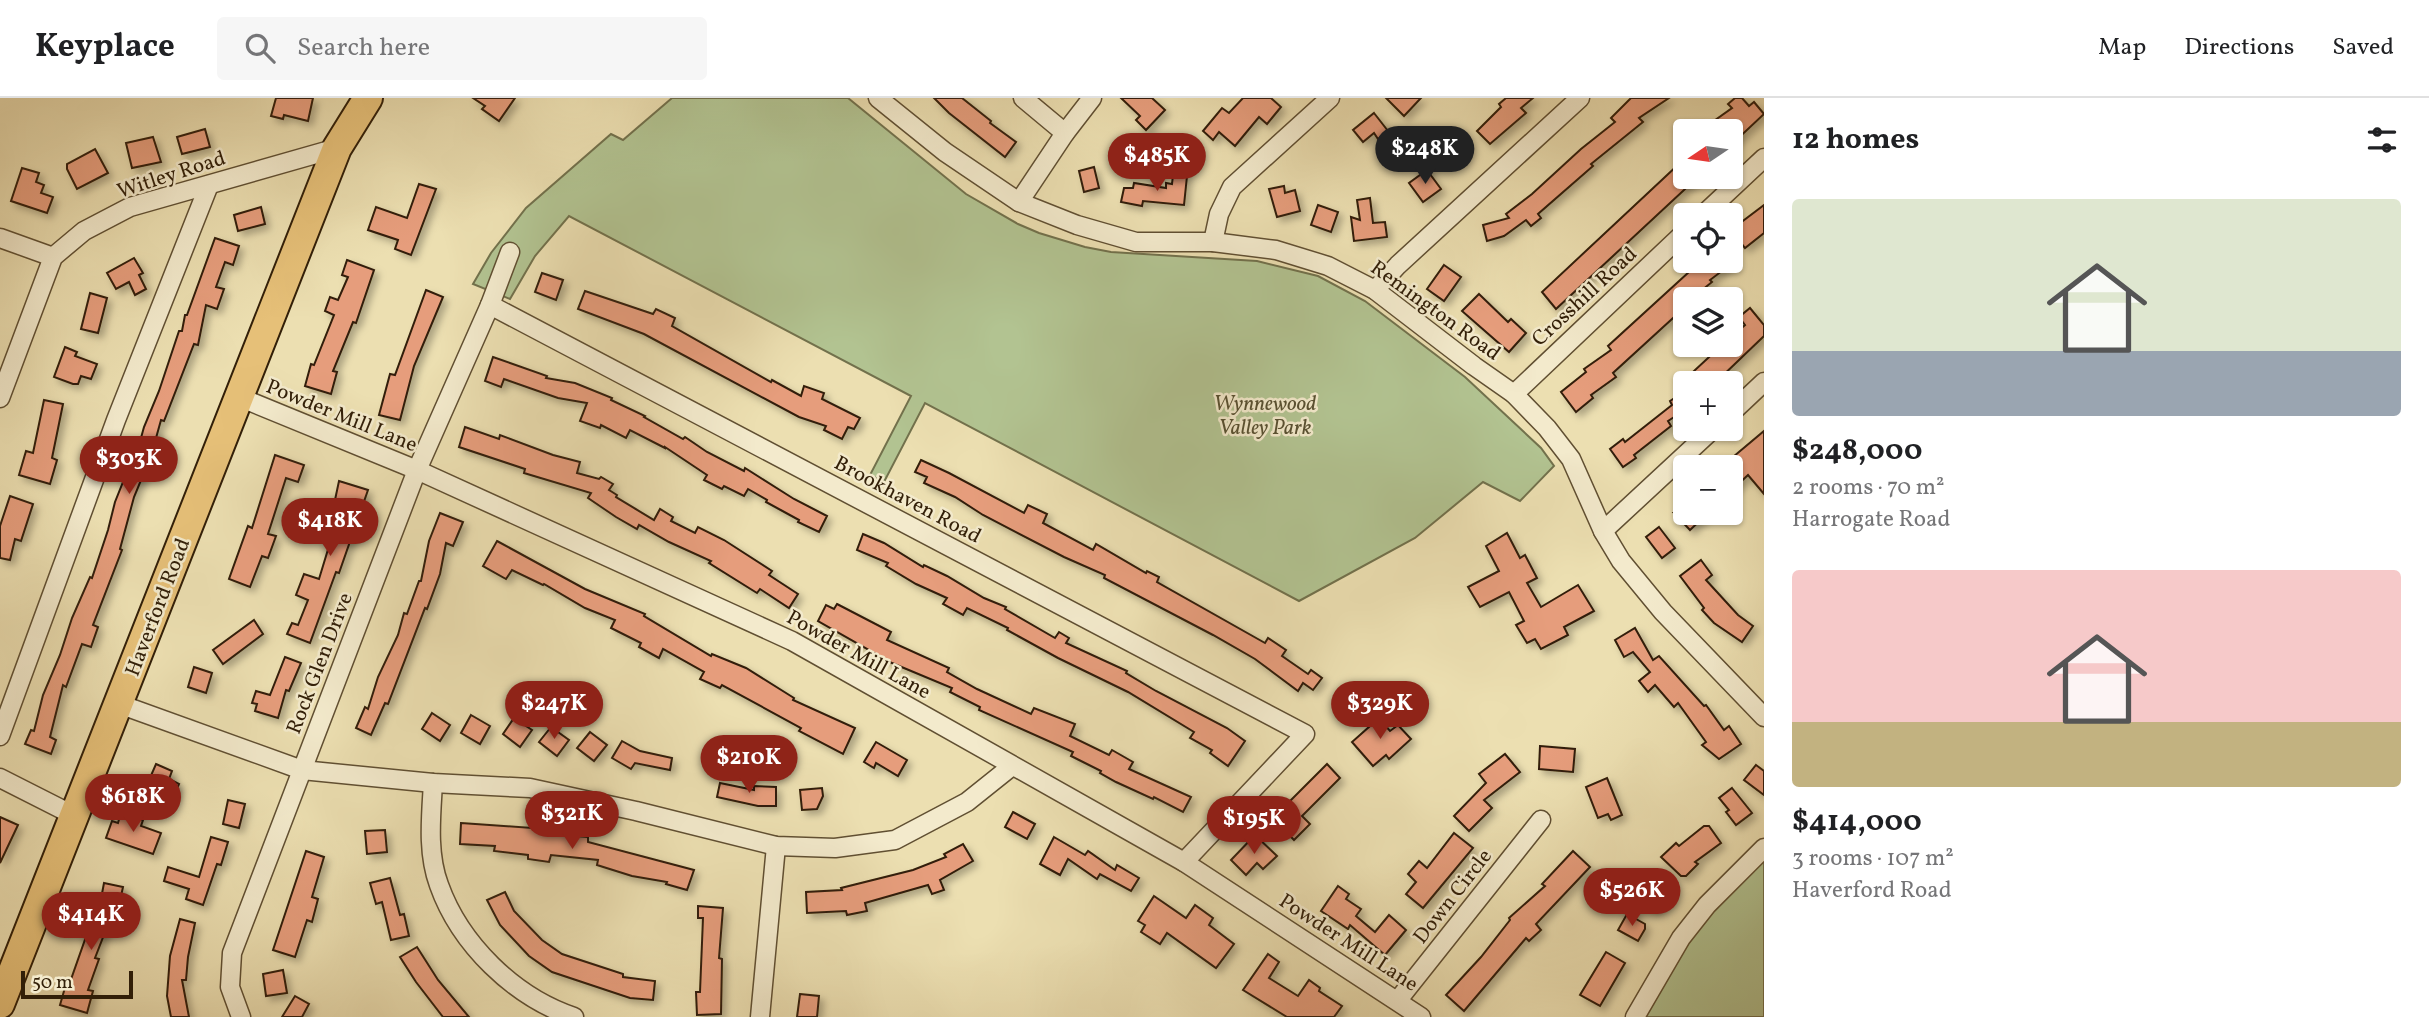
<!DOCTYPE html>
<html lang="en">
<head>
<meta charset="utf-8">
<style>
	:root { --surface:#fff; --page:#f6f6f6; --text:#202124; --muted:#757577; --line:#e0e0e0; --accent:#8f2418 }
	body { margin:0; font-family:Vollkorn,serif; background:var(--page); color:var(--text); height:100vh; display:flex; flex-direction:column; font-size:26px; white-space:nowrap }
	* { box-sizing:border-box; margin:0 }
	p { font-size:23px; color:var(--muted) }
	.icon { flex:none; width:38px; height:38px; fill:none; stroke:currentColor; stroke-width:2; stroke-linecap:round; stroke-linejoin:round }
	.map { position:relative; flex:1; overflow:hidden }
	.sheet { display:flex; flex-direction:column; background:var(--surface); width:665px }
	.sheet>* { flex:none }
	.needle { width:46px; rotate:257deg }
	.fabs { position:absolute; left:1673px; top:21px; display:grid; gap:14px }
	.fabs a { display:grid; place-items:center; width:70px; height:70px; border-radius:7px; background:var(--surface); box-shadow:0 2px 5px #0004; font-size:35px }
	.scale { position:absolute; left:21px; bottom:18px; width:112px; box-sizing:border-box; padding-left:7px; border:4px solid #321f08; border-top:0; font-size:19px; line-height:24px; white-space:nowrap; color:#321f08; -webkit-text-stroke:5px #f3eacc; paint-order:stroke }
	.price { position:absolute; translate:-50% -60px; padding:0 16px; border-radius:24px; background:var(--accent); color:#fff; font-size:23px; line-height:46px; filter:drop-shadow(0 2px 4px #0008) }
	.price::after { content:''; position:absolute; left:50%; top:42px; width:21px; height:16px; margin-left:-10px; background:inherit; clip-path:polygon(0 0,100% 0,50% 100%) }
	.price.selected { background:#222; color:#fff }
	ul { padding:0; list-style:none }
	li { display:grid; align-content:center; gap:14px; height:371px; padding:0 28px }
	li span { display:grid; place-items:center; height:217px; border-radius:7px; color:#555 }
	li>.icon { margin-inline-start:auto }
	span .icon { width:126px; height:126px; fill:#fffc; stroke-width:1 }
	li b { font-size:30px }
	h2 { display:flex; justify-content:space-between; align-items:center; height:84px; padding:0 28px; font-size:30px }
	header { display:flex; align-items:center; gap:42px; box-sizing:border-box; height:98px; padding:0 35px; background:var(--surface); border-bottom:2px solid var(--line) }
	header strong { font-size:33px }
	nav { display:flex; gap:38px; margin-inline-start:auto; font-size:24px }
	.search { width:490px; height:63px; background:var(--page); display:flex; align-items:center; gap:18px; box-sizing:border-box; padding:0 24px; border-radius:7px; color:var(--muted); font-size:26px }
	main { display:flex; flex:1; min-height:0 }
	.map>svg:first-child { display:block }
	.green { fill:#b2c391; stroke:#72714c; stroke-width:2 }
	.building { fill:#e69d7c; stroke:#321f08; stroke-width:2; filter:url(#shadow) }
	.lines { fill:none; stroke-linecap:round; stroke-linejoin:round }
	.minor-casing { stroke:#604f32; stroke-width:21 }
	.primary-casing { stroke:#321f08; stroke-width:32 }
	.minor { stroke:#f3eacc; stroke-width:18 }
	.primary { stroke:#e6c078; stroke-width:28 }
	.labels { text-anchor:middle; stroke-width:5; stroke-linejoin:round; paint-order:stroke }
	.street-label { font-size:21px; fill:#321f08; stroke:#f3eacc }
	.park-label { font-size:21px; font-style:italic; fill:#585031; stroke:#f3eacc }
</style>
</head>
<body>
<header>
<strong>Keyplace</strong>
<div class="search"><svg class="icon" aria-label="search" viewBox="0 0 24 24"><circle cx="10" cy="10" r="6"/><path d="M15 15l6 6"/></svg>Search here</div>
<nav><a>Map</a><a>Directions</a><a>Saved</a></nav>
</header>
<main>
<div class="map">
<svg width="1764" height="919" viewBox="0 0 1764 919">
	<defs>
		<filter id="shadow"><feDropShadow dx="4.5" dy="4.5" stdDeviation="3.5" flood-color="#0004"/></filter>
	</defs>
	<rect width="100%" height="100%" fill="#ecdfb1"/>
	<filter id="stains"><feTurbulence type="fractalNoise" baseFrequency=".00286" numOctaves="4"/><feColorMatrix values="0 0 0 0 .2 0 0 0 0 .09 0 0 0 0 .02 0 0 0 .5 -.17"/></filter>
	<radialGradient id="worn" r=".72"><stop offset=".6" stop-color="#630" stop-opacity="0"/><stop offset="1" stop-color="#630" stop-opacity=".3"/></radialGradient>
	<g class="green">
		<path d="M672,0H848L966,96L1018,126L1039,135L1085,149L1111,154L1257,163L1318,178L1365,203L1465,279L1541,350L1554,368L1520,403L1483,384L1415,440L1299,503L925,305L884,384L870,377L911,298L569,118L535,158L510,201L473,186L491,155L526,110L611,36L623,42Z"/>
		<path d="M1764,750V919H1635L1681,840Z"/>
	</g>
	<g class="building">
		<path d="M276,0H313L308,23L284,17L283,21L271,18Z"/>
		<path d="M473,0H515L499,23L482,11L485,8Z"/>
		<path d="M934,0H962L991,23L990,25L1016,44L1005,59L949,15Z"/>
		<path d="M1121,0H1152L1165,12L1146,32L1136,22L1140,18Z"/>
		<path d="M1243,0H1271L1281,9L1267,26L1259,19L1235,48L1219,34L1213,42L1203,33L1222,10L1229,15Z"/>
		<path d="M1386,0H1421L1404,18Z"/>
		<path d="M1506,0H1533L1521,10L1526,15L1490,46L1477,33L1501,9L1499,6Z"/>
		<path d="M1631,0H1669L1639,20L1643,24L1591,66L1593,68L1538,116L1541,120L1531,128L1526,122L1504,138L1487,143L1483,127L1509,120L1506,116L1532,96L1581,51L1615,24L1611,20Z"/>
		<path d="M1735,0H1742L1749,8L1754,4L1764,16L1731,47V33H1716L1711,25L1732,10L1728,6Z"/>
		<path d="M1374,15L1388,33L1378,41L1374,35L1363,44L1353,32Z"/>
		<path d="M205,31L210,49L182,56L177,39Z"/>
		<path d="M153,39L161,64L132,70L126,45Z"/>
		<path d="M95,51L108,75L77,91L67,71V66Z"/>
		<path d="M1680,65L1685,71V79H1698L1556,211L1542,194Z"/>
		<path d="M1094,69L1099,90L1084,94L1079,73Z"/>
		<path d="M22,70L39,75L36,84L44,87L41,95L53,99L47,115L11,103Z"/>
		<path d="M1427,72L1441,91L1423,104L1409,85Z"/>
		<path d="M1173,77L1187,78L1184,107L1143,103L1142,108L1121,104L1124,90H1133L1134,85L1166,90V85L1172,86Z"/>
		<path d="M419,86L436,91L411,157L395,151L398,142L368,132L376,109L407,120Z"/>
		<path d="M1284,88L1285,95L1295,92L1300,113L1277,119L1269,91Z"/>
		<path d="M1370,100L1373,125L1385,124L1387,139L1354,143L1351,119L1360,122L1357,102Z"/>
		<path d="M1318,107L1338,114L1331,134L1311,127Z"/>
		<path d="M1764,107V135L1745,150L1731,132Z"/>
		<path d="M261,109L265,126L238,133L234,117Z"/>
		<path d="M215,140L239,148L233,167L225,164L216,189L224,191L217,211L206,207L198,247L194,246L164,323L161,322L151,358L134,399L120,451L122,452L93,527L98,529L91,549L82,546L66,589L63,587L50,639L56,642L51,656L25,646L31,632L34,633L43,597L60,557L72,520L90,479L92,480L108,432L115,404L131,364L134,365L144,329L159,293L179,233H182L185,217H187Z"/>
		<path d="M134,160L143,175L139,177L146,191L135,197L129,184L116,191L107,175Z"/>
		<path d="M347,162L374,172L356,225L353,224L333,273L337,274L331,296L305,288L311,266L314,267L334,217L325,213L330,199L338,202L348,179L342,177Z"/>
		<path d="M1701,163H1735L1710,182L1712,184L1691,201H1685L1684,210L1613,275L1616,279L1591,297L1593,300L1576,314L1561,294L1586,274L1584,271L1611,252L1608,248Z"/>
		<path d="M1444,167L1461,179L1444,203L1427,191Z"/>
		<path d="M542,175L563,182L556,202L535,194Z"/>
		<path d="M426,192L443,199L414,268L400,322L379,317L390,276L395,277Z"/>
		<path d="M585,193L653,216L656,211L675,220L672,228L771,284L772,282L801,298L804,288L824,295L822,301L860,320L854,331L848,329L842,341L824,332L826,328L799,319L644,236L578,211Z"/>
		<path d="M90,195L107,200L98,235L81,231Z"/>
		<path d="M1479,196L1508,224L1511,221L1526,235L1509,254L1462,213Z"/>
		<path d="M1750,210L1764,227V238L1715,285H1706L1694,273L1722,247H1731V239L1745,227L1739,219Z"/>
		<path d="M65,249L77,254L75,258L97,266L91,281L81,278L78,286H73L54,279Z"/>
		<path d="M493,259L547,278L546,280L575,285L612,300L611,302L645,318L644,319L683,341L685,339L707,354L744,373L745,370L794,401L827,418L819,434L798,424L799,422L766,404L767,402L748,391L744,398L724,388L722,391L704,382L707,377L665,349V350L630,332L626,340L601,327L600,330L580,323L587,305L558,300L504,281L501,289L485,283Z"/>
		<path d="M1685,293V312L1668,323L1671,328L1634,357L1636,360L1623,369L1610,351L1623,341L1625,344L1672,307L1670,303Z"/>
		<path d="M44,302L63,306L52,360L57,362L50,386L19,377L26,353L33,355Z"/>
		<path d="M465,329L499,341L500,337L553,357L580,364L577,375L599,381L601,379L613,386L609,392L617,397L616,399L654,422L660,411L673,419L671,423L695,435L698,429L724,442L772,473L769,477L798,496L789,510L760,491L757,495L709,465L711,463L669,444L639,427L637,431L616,419L588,400L591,395L524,375L525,371L459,349Z"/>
		<path d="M1764,333V396L1748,377L1731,393V368L1727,364Z"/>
		<path d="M275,357L304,367L298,384L286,380L268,436L276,438L268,460L262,458L250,489L229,481L248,428L252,430Z"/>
		<path d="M921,362L949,375L1024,415L1028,407L1047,416L1043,425L1093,452L1096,446L1146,475L1147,473L1159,479L1157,484L1265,545L1268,540L1286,552L1282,558L1308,576L1311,572L1322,580L1313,592L1303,585L1298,593L1255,561L1213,537L1104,480L1105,477L1064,459L983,417L955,399L924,385L927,379L915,374Z"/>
		<path d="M339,383L368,392L339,475L336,474L310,545L287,536L292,525L298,527L308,502L296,497L304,476L319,481L333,435L323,431L335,402Z"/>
		<path d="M10,398L33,406L21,443L15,441L10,462L0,460V428Z"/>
		<path d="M440,415L463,424L453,448L446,445L440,476L427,511L425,510L388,606L385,605L371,637L356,630L365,609L368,611L378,579L398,537L404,515L407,516L419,483H421L429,443Z"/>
		<path d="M1674,415H1708L1690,432Z"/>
		<path d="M1659,429L1675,450L1662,460L1646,439Z"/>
		<path d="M1507,435L1520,460L1525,457L1537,480L1527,485L1541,509L1578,487L1594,513L1564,529L1568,537L1541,551L1535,541L1527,545L1516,527L1524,523L1509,494L1480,509L1468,489L1499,473L1486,448Z"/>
		<path d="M863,436L884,445L923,469L924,467L947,478L984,500L1006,509L1005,511L1055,540L1059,534L1069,540L1066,545L1127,573L1126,575L1156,593L1227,630L1245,643L1228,668L1210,655L1212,652L1190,640L1194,634L1128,594L1058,560L1007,532L1008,530L967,510L963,517L943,506L947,500L916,486L886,468L888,465L857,452Z"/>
		<path d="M497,443L585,491L645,516L644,518L711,558L712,556L746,570L794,600L793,602L855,630L843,656L799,633L801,630L722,587L720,590L700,581L704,574L663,551L659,560L639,549L641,545L611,530L615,522L585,510L544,486L543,487L512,472L506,481L483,468Z"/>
		<path d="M1701,462L1712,477L1706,482L1738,517L1753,528L1742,544L1714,525L1702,512L1704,510L1680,478Z"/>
		<path d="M837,506L891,534L887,542L949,570L947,574L977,591L1031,616L1034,610L1075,626L1070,638L1109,657L1112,652L1133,664L1129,671L1191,699L1183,714L1154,699L1153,701L1116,684L1100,675L1101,673L1071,658L1073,654L979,612L980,609L950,594L952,590L892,565L818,523L826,507L834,511Z"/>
		<path d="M254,522L263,536L223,566L213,552Z"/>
		<path d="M1635,530L1653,562L1659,558L1704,608L1706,607L1724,632L1729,628L1741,646L1719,661L1702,647L1706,644L1678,605L1674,609L1655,587L1648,594L1639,583L1650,574L1633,554L1624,559L1615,542Z"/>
		<path d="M285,559L301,565L289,593L286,592L278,620L255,613L257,606L252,605L256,593L270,597Z"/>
		<path d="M194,569L212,575L206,595L188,589Z"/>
		<path d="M432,615L450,627L440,643L422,631Z"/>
		<path d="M1375,616L1390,633L1398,627L1411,641L1389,661L1386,657L1373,668L1352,644L1370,628L1367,624Z"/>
		<path d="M471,617L490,628L480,646L461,635Z"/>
		<path d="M514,620L532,632L520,649L503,636Z"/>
		<path d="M551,629L569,642L557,658L539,644Z"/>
		<path d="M590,634L607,647L594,663L577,650Z"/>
		<path d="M622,643L640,653L672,660L670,672L635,665L631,671L612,660Z"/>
		<path d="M876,644L907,662L898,678L876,665L874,670L864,664Z"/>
		<path d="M1540,648L1575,651L1573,674L1539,671Z"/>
		<path d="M1505,656L1520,674L1484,702L1492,710L1469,733L1454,718L1486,685L1479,676Z"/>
		<path d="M156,666L172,673L169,681L179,686L173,700L146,689Z"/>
		<path d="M1327,666L1340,680L1302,718L1310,726L1294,742L1273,720Z"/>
		<path d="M1756,667L1764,673V697L1744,682Z"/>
		<path d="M1607,680L1622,717L1611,722L1608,716L1598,720L1586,689Z"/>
		<path d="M720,685L754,692V688L776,689V708H758L717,699Z"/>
		<path d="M822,690L823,698L817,711L802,712L800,692Z"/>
		<path d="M1732,690L1752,715L1736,727L1726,714L1729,712L1719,700Z"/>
		<path d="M228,702L245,706L239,730L223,726Z"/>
		<path d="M121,714L143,722L141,728L161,735L153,756L106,740L112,723L118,725Z"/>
		<path d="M1013,714L1035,726L1027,741L1005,729Z"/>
		<path d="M0,719L18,727L0,765Z"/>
		<path d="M461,725L532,730V728L554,731L553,736L588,739V744L694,772L687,792L666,786L667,784L632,778L597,767L598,762L551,757L549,764L528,761V757L494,753L495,748L460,746Z"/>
		<path d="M1704,728H1709L1721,745L1695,764L1698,766L1686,778H1681L1661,759L1676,745L1679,748Z"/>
		<path d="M385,732L387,754L367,756L365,733Z"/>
		<path d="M1454,735L1473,750L1423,810L1406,796L1416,784L1408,776L1419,763L1427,770Z"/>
		<path d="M1255,737L1277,758L1263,771L1257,765L1246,777L1231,762Z"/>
		<path d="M211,739L228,744L221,767L217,766L203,807L186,801L189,791L164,783L168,769L199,779Z"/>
		<path d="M1054,739L1085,757L1088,753L1115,772L1117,767L1139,780L1131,793L1100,776L1097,781L1068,761L1060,777L1040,766Z"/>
		<path d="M963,746L973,763L940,782L944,792L932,796L928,787L865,805L867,813L847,817L846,813L807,815L806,794L842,792L841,790L913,772L946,759L944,756Z"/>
		<path d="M306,753L324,759L312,799L318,801L312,824L307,822L295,859L273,852Z"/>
		<path d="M1573,753L1590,769L1536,826L1541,832L1529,843L1526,840L1464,913L1446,897L1481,859L1510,822L1509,820L1545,788L1542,786Z"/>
		<path d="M1642,775L1668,795L1655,812L1629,791Z"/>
		<path d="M390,780L400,817L404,816L409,838L391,842L382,804L376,806L370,785Z"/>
		<path d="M104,785L123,789L118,812L114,811L95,860L99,861L88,892L93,893L87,915L60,907L66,886L69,887L94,816L98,817Z"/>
		<path d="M1338,788L1349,796L1346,801L1361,811L1356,818L1375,834L1389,817L1406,832L1385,857L1350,827L1348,831L1321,813Z"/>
		<path d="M505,794L514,813L542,842L562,856L623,876V879L655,883L653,902L630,900L552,874L529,858L500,827L487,802Z"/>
		<path d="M1154,798L1186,820L1195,807L1213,820L1209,827L1234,846L1216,870L1167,835L1160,846L1141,834L1145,827L1138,823Z"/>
		<path d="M698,808L723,810L719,860L722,861L721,916L697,917L696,894H700L703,820H698Z"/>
		<path d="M1627,816L1645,826V831L1638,843L1618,832Z"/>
		<path d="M180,821L195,825L188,859L186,882H182L189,919H171L167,898L170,858Z"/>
		<path d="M417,849L438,882L469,919H443L416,884L400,859Z"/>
		<path d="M1606,854L1625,865L1600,908L1580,897Z"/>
		<path d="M1268,856L1279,864L1269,880L1298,898L1309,882L1320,890L1319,893L1342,908L1334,919H1287L1243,892Z"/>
		<path d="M283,872L287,895L266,898L263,876Z"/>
		<path d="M800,896L819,898L817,919H797Z"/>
		<path d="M295,898L309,906L302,919H282Z"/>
	</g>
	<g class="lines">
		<defs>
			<g id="minor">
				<path d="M878,0L945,54L1019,104L1077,127L1136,144H1213L1276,152L1328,168L1375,192L1474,268L1514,296L1547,330L1571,361L1603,433L1621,463L1663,514L1764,619"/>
				<path d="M1023,0L1065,35"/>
				<path d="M1019,104L1065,35L1092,0"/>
				<path d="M1703,117L1764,60"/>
				<path d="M0,140L53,159"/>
				<path d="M1213,144L1219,116L1232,89L1330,0"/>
				<path d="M1375,192L1398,167L1580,0"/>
				<path d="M490,207L1305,636L1184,764"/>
				<path d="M1514,296L1685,134"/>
				<path d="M239,299L417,372L792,543L1184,764L1421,919"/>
				<path d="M0,300L53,159L84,133L130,109L337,50"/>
				<path d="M1731,315L1764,284"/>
				<path d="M1603,433L1713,331"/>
				<path d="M119,606L302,672L433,685L530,690L636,713L776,748L835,750L895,742L967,704L1012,668"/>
				<path d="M0,638L116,322L209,87"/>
				<path d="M0,680L75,718"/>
				<path d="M433,685C431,719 427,755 439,787C460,846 514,899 574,919"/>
				<path d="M1398,902L1541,722"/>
				<path d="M241,919L230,889L232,855L417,372L490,207L510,154"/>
				<path d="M760,919L776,748"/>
				<path d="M1635,919L1681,840L1707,807L1764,750"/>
			</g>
			<path id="primary" d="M0,906L337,50L368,0"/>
		</defs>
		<use href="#minor" class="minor-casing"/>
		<use href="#primary" class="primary-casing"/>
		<use href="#minor" class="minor"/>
		<use href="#primary" class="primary"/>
	</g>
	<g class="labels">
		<g class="street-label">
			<text transform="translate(171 76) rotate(-18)" y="7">Witley Road</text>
			<text transform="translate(1584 198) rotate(-43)" y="7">Crosshill Road</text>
			<text transform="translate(1436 212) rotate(36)" y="7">Remington Road</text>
			<text transform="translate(342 317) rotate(22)" y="7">Powder Mill Lane</text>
			<text transform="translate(908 401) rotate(28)" y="7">Brookhaven Road</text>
			<text transform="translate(157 509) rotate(-69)" y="7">Haverford Road</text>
			<text transform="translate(859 556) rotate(29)" y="7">Powder Mill Lane</text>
			<text transform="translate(319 565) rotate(-69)" y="7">Rock Glen Drive</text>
			<text transform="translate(1452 798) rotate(-52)" y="7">Down Circle</text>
			<text transform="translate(1349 844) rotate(33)" y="7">Powder Mill Lane</text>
		</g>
		<g class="park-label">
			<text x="1265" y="312">Wynnewood<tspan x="1265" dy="24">Valley Park</tspan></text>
		</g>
	</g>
	<rect width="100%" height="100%" filter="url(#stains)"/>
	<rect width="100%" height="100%" fill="url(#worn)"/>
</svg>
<div class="fabs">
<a><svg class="needle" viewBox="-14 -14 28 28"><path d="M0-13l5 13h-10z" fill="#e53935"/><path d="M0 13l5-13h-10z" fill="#757577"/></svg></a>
<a><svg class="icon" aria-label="locate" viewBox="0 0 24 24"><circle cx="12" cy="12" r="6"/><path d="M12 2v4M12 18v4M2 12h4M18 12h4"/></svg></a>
<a><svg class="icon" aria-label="layers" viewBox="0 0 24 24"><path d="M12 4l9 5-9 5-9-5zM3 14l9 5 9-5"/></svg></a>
<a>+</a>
<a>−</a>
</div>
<div class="scale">50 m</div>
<b class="price selected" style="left:1425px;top:88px">$248K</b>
<b class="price" style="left:1157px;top:95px">$485K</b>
<b class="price" style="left:129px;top:398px">$303K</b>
<b class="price" style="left:330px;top:460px">$418K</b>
<b class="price" style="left:554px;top:643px">$247K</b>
<b class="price" style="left:1380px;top:643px">$329K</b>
<b class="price" style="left:749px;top:697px">$210K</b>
<b class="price" style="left:133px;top:736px">$618K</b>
<b class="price" style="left:572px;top:753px">$321K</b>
<b class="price" style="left:1254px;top:758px">$195K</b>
<b class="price" style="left:1632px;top:830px">$526K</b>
<b class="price" style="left:91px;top:854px">$414K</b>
</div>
<section class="sheet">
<h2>12 homes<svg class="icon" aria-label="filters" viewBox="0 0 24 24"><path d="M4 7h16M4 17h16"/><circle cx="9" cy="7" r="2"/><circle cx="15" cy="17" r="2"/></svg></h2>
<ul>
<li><span style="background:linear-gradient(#dfe7d0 70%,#9aa5b1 0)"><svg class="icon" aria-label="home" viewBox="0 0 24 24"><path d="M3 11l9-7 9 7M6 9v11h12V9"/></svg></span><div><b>$248,000</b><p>2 rooms · 70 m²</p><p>Harrogate Road</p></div></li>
<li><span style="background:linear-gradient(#f6c9c9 70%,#c2b280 0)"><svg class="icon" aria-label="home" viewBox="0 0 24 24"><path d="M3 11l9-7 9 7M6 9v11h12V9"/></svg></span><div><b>$414,000</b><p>3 rooms · 107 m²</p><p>Haverford Road</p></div></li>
</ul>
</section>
</main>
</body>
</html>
